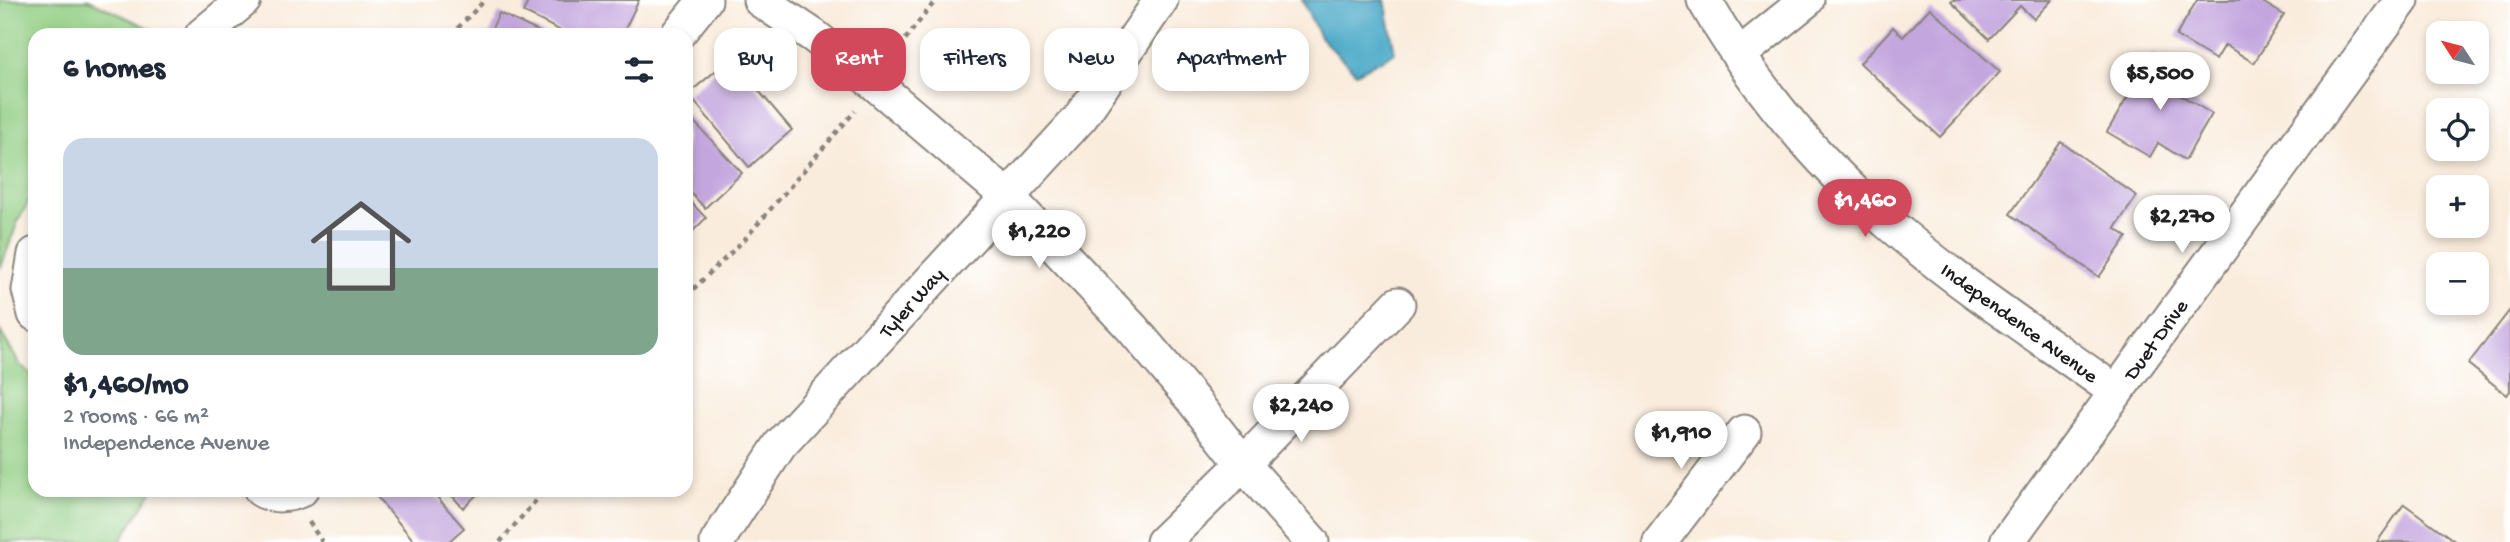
<!DOCTYPE html>
<html lang="en">
<head>
<meta charset="utf-8">
<style>
	:root { --surface:#fff; --page:#f6f6f7; --text:#1f2937; --muted:#747a83; --accent:#d1495b }
	body { margin:0; font-family:"Gochi Hand",sans-serif; background:var(--page); color:var(--text); height:100vh; display:flex; flex-direction:column; font-size:26px; white-space:nowrap }
	* { box-sizing:border-box; margin:0 }
	p { font-size:23px; color:var(--muted) }
	.icon { flex:none; width:38px; height:38px; fill:none; stroke:currentColor; stroke-width:2; stroke-linecap:round; stroke-linejoin:round }
	.map { position:relative; flex:1; overflow:hidden }
	.drawer { position:absolute; left:28px; top:28px; width:665px; height:469px; display:flex; flex-direction:column; background:var(--surface); border-radius:21px; box-shadow:0 4px 10px #0003 }
	.drawer>* { flex:none }
	.hud { position:absolute; left:714px; top:28px; width:665px; height:63px; display:flex; gap:14px }
	.needle { width:46px; rotate:306deg }
	.fabs { position:absolute; left:2426px; top:21px; display:grid; gap:14px }
	.fabs a { display:grid; place-items:center; width:63px; height:63px; border-radius:14px; background:var(--surface); box-shadow:0 4px 10px #0003; font-size:35px }
	.price { position:absolute; translate:-50% -60px; padding:0 16px; border-radius:24px; background:#fff; color:#222; font-size:23px; line-height:46px; filter:drop-shadow(0 2px 4px #0008) }
	.price::after { content:''; position:absolute; left:50%; top:42px; width:21px; height:16px; margin-left:-10px; background:inherit; clip-path:polygon(0 0,100% 0,50% 100%) }
	.price.selected { background:var(--accent); color:#fff }
	ul { padding:0; list-style:none }
	li { display:grid; align-content:center; gap:14px; height:371px; padding:0 35px }
	li span { display:grid; place-items:center; height:217px; border-radius:21px; color:#555 }
	li>.icon { margin-inline-start:auto }
	span .icon { width:126px; height:126px; fill:#fffc; stroke-width:1 }
	li b { font-size:30px }
	h2 { display:flex; justify-content:space-between; align-items:center; height:84px; padding:0 35px; font-size:30px }
	.chip { padding:0 24px; border-radius:21px; background:var(--surface); box-shadow:0 4px 10px #0003; font-size:24px; line-height:63px }
	.chip.selected { background:var(--accent); color:#fff }
	.map>svg:first-child { display:block }
	.green { fill:#91cd82; stroke:#56744f; stroke-width:2 }
	.water { fill:#46a7c6; stroke:#316271; stroke-width:2 }
	.building { fill:#c3a6de }
	.lines { fill:none; stroke-linecap:round; stroke-linejoin:round }
	.street-casing { stroke:#8a847c; stroke-width:37 }
	.path { stroke:#8a847c; stroke-width:4.5; stroke-dasharray:5 5; stroke-linecap:butt }
	.street { stroke:#fff; stroke-width:33 }
	.labels { text-anchor:middle; stroke-width:5; stroke-linejoin:round; paint-order:stroke }
	.street-label { font-size:21px; fill:#1c1c1c; stroke:#fff }
</style>
</head>
<body>
<div class="map">
<svg width="2510" height="542" viewBox="0 0 2510 542">
	<rect width="100%" height="100%" fill="#fff"/>
	<filter id="ink" filterUnits="userSpaceOnUse"><feTurbulence type="fractalNoise" baseFrequency=".0143" numOctaves="2"/><feDisplacementMap in="SourceGraphic" scale="14" xChannelSelector="R" yChannelSelector="G"/><feConvolveMatrix kernelMatrix="1 2 1 2 8 2 1 2 1" color-interpolation-filters="sRGB"/></filter>
	<filter id="wash" filterUnits="userSpaceOnUse"><feTurbulence type="fractalNoise" baseFrequency=".00686" numOctaves="4" result="noise"/><feDisplacementMap in="SourceGraphic" scale="28" xChannelSelector="R" yChannelSelector="G"/><feGaussianBlur stdDeviation="1.57" result="paint"/><feColorMatrix in="noise" values="0 0 0 0 0 0 0 0 0 0 0 0 0 0 0 0 0 1.4 0 .05"/><feComposite in="paint" operator="in"/></filter>
	<g filter="url(#wash)">
		<rect width="100%" height="100%" fill="#f9ecdc"/>
		<g class="green">
			<path d="M0,0H89L155,31L152,35H35V190L19,219L0,269Z"/>
			<path d="M0,331L20,365L35,378V490H153L120,542H0Z"/>
		</g>
		<path class="water" d="M1302,0H1385L1395,53L1356,73L1320,37Z"/>
		<g id="blocks">
			<g class="building">
				<path d="M529,0H639L622,35H569L523,12Z"/>
				<path d="M1953,0H2052L2034,19L2020,6L1989,39L1951,2Z"/>
				<path d="M2197,0H2259L2284,15L2254,63L2225,45L2216,60L2176,36Z"/>
				<path d="M1930,8L2000,72L1940,137L1860,63L1893,27L1903,37Z"/>
				<path d="M499,13L546,35H489Z"/>
				<path d="M2153,54L2190,76L2179,94L2212,114L2185,160L2158,143L2150,157L2107,132Z"/>
				<path d="M731,58L792,130L749,167L688,94Z"/>
				<path d="M686,113L742,173L705,208L686,188Z"/>
				<path d="M2061,142L2137,196L2115,228L2127,237L2099,277L2010,214Z"/>
				<path d="M686,197L706,218L686,238Z"/>
				<path d="M2510,310V391L2507,395L2468,364Z"/>
				<path d="M371,490H431L464,528L448,542H415Z"/>
				<path d="M447,490H482L463,508Z"/>
				<path d="M2404,504L2456,542H2377Z"/>
			</g>
		</g>
	</g>
	<g filter="url(#ink)">
		<use href="#blocks" fill-opacity="0" stroke="#8a847c" stroke-width="2"/>
		<g class="lines">
			<defs>
				<g id="street">
					<path d="M760,0L814,36L874,83L1008,197L1132,328L1192,399L1243,464L1312,542"/>
					<path d="M1704,0C1747,75 1802,144 1866,203C1942,274 2032,331 2116,392"/>
					<path d="M202,35L244,0"/>
					<path d="M677,35L705,0"/>
					<path d="M1739,55L1807,0"/>
					<path d="M35,254L29,290L35,314"/>
					<path d="M261,490C272,497 289,496 301,490"/>
					<path d="M717,542L780,445L1081,117L1161,0"/>
					<path d="M1163,542L1243,464L1398,304"/>
					<path d="M1660,542L1744,432"/>
					<path d="M2007,542L2402,0"/>
				</g>
			</defs>
			<use href="#street" class="street-casing"/>
			<g class="path">
				<path d="M451,35L485,0"/>
				<path d="M893,55L936,0"/>
				<path d="M686,296L744,240L855,111"/>
				<path d="M309,522L322,542"/>
				<path d="M500,542L545,490"/>
			</g>
			<use href="#street" class="street"/>
		</g>
	</g>
	<g class="labels">
		<g class="street-label">
			<text transform="translate(911 302) rotate(-48)" y="7">Tyler Way</text>
			<text transform="translate(2020 322) rotate(36)" y="7">Independence Avenue</text>
			<text transform="translate(2155 339) rotate(-54)" y="7">Duet Drive</text>
		</g>
	</g>
</svg>
<div class="fabs">
<a><svg class="needle" viewBox="-14 -14 28 28"><path d="M0-13l5 13h-10z" fill="#e53935"/><path d="M0 13l5-13h-10z" fill="#747a83"/></svg></a>
<a><svg class="icon" aria-label="locate" viewBox="0 0 24 24"><circle cx="12" cy="12" r="6"/><path d="M12 2v4M12 18v4M2 12h4M18 12h4"/></svg></a>
<a>+</a>
<a>−</a>
</div>
<b class="price" style="left:2160px;top:112px">$5,500</b>
<b class="price selected" style="left:1865px;top:239px">$1,460</b>
<b class="price" style="left:2182px;top:255px">$2,270</b>
<b class="price" style="left:1039px;top:270px">$1,220</b>
<b class="price" style="left:1301px;top:444px">$2,240</b>
<b class="price" style="left:1681px;top:471px">$1,910</b>
<div class="hud">
<a class="chip">Buy</a>
<a class="chip selected">Rent</a>
<a class="chip">Filters</a>
<a class="chip">New</a>
<a class="chip">Apartment</a>
</div>
<section class="drawer">
<h2>6 homes<svg class="icon" aria-label="filters" viewBox="0 0 24 24"><path d="M4 7h16M4 17h16"/><circle cx="9" cy="7" r="2"/><circle cx="15" cy="17" r="2"/></svg></h2>
<ul>
<li><span style="background:linear-gradient(#c9d6e8 60%,#7fa58c 0)"><svg class="icon" aria-label="home" viewBox="0 0 24 24"><path d="M3 11l9-7 9 7M6 9v11h12V9"/></svg></span><div><b>$1,460/mo</b><p>2 rooms · 66 m²</p><p>Independence Avenue</p></div></li>
</ul>
</section>
</div>
</body>
</html>
